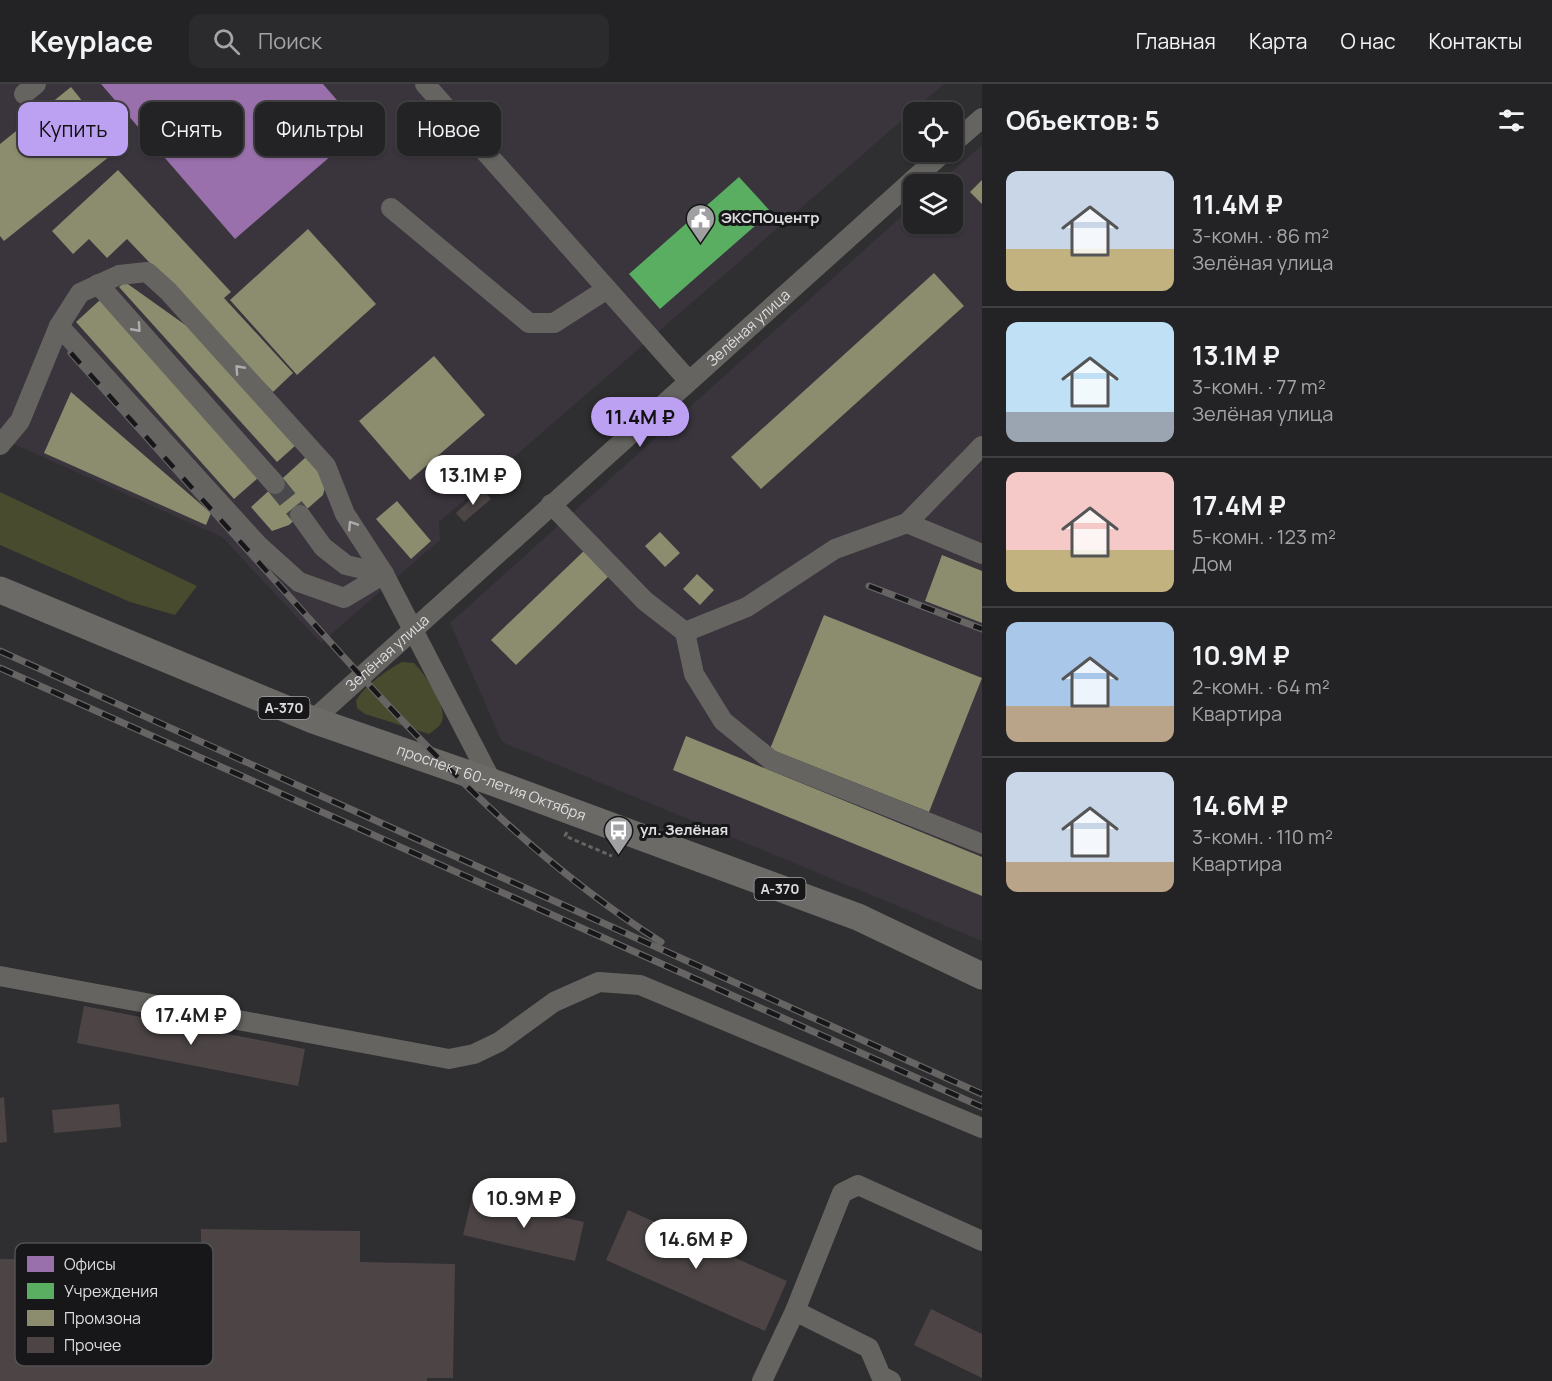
<!DOCTYPE html>
<html lang="ru">
<head>
<meta charset="utf-8">
<style>
	:root { --surface:#232224; --page:#2b2a2c; --text:#f1f3f6; --muted:#a3a4a6; --line:#403f41; --accent:#bca0f2 }
	body { margin:0; font-family:Manrope,sans-serif; background:var(--page); color:var(--text); height:100vh; display:flex; flex-direction:column; font-size:22px; white-space:nowrap }
	* { box-sizing:border-box; margin:0 }
	p { font-size:20px; color:var(--muted) }
	.icon { flex:none; width:33px; height:33px; fill:none; stroke:currentColor; stroke-width:2; stroke-linecap:round; stroke-linejoin:round }
	.map { position:relative; flex:1; overflow:hidden }
	.drawer { display:flex; flex-direction:column; background:var(--surface); width:570px }
	.drawer>* { flex:none }
	.hud { position:absolute; left:18px; top:18px; width:570px; height:54px; display:flex; gap:12px }
	.tools { position:absolute; left:903px; top:18px; display:grid; gap:12px }
	.tools a { display:grid; place-items:center; width:60px; height:60px; border-radius:12px; background:var(--surface); box-shadow:0 2px 4px #0004,0 0 0 2px var(--line); font-size:30px }
	.price { position:absolute; translate:-50% -51px; padding:0 14px; border-radius:21px; background:#fff; color:#222; font-size:20px; line-height:39px; filter:drop-shadow(0 2px 3px #0008) }
	.price::after { content:''; position:absolute; left:50%; top:36px; width:18px; height:14px; margin-left:-9px; background:inherit; clip-path:polygon(0 0,100% 0,50% 100%) }
	.price.current { background:var(--accent); color:#111 }
	ul { padding:0; list-style:none }
	li { display:flex; align-items:center; gap:18px; height:150px; padding:0 24px }
	li+li { border-top:2px solid var(--line) }
	li span { display:grid; place-items:center; flex:none; width:168px; height:120px; border-radius:12px; color:#555 }
	li>.icon { margin-inline-start:auto }
	span .icon { width:72px; height:72px; fill:#fffc; stroke-width:1 }
	li b { font-size:26px }
	h2 { display:flex; justify-content:space-between; align-items:center; height:72px; padding:0 24px; font-size:26px }
	.pill { padding:0 21px; border-radius:12px; background:var(--surface); box-shadow:0 2px 4px #0004,0 0 0 2px var(--line); font-size:21px; line-height:54px }
	.pill.current { background:var(--accent); color:#111 }
	header { display:flex; align-items:center; gap:36px; box-sizing:border-box; height:84px; padding:0 30px; background:var(--surface); border-bottom:2px solid var(--line) }
	header strong { font-size:28px }
	nav { display:flex; gap:33px; margin-inline-start:auto; font-size:21px }
	.search { width:420px; height:54px; background:var(--page); display:flex; align-items:center; gap:15px; box-sizing:border-box; padding:0 21px; border-radius:12px; color:var(--muted); font-size:22px }
	main { display:flex; flex:1; min-height:0 }
	.map>svg:first-child { display:block }
	.built { fill:#3a343d }
	.green { fill:#494b2e }
	.offices { fill:#9970ab }
	.public { fill:#5aae61 }
	.industry { fill:#8c8c6e }
	.building { fill:#4d4545 }
	.lines { fill:none; stroke-linecap:round; stroke-linejoin:round }
	.minor-tunnel { stroke:#49484a; stroke-width:20; stroke-dasharray:20 10; stroke-linecap:butt }
	.path { stroke:#646462; stroke-width:3; stroke-dasharray:4.5 3; stroke-linecap:butt }
	.minor { stroke:#656460; stroke-width:20 }
	.highway { stroke:#6b6a66; stroke-width:27 }
	.rail-casing { stroke:#666564; stroke-width:7 }
	.rail { stroke:#171618; stroke-width:4.5; stroke-dasharray:14; stroke-linecap:butt }
	.oneway { stroke:#adacac }
	.labels { text-anchor:middle; stroke-width:6; stroke-linejoin:round; paint-order:stroke }
	.shield { fill:#171618; stroke:#a2a1a3; stroke-width:1.5 }
	.shield-label { font-size:14px; font-weight:bold; fill:#dddcde }
	.poi-label { font-size:15px; font-weight:bold; fill:#dddcde; stroke:#171618; text-anchor:start }
	.street-label { font-size:15px; fill:#dddcde; stroke:#171618 }
	.key { fill:#171618; stroke:#525153; stroke-width:1.5 }
	.key-label { font-size:16px; fill:#dddcde }
</style>
</head>
<body>
<header>
<strong>Keyplace</strong>
<div class="search"><svg class="icon" aria-label="search" viewBox="0 0 24 24"><circle cx="10" cy="10" r="6"/><path d="M15 15l6 6"/></svg>Поиск</div>
<nav><a>Главная</a><a>Карта</a><a>О нас</a><a>Контакты</a></nav>
</header>
<main>
<div class="map">
<svg width="982" height="1297" viewBox="0 0 982 1297">
	<rect width="100%" height="100%" fill="#2f2e30"/>
	<g class="built">
		<path d="M0,0H944L439,438L440,456L321,559L222,453L0,354Z"/>
		<path d="M982,61V857L502,658L450,539L913,122L914,140H952V100H938Z"/>
	</g>
	<g class="green">
		<path d="M0,408L197,502L175,531L130,518L0,461Z"/>
		<path d="M402,578L414,579C424,589 448,623 442,637C440,643 434,646 429,650L365,630L357,624L356,617C365,601 386,587 402,578Z"/>
	</g>
	<path class="offices" d="M101,0H323L362,45L235,155Z"/>
	<path class="public" d="M739,93L771,128L660,225L629,190Z"/>
	<g class="industry">
		<path d="M71,3L120,64L4,157L0,152V60Z"/>
		<path d="M118,86L231,208L224,214L293,289L273,308L127,155L107,174L89,155L73,170L52,147Z"/>
		<path d="M982,96V120L970,108Z"/>
		<path d="M308,145L376,220L297,291L230,216Z"/>
		<path d="M934,189L964,222L761,405L731,373Z"/>
		<path d="M125,198L191,245L296,361L277,378L119,203Z"/>
		<path d="M100,216L259,393L234,415L76,238Z"/>
		<path d="M434,272L485,331L410,396L359,337Z"/>
		<path d="M71,308L211,429L206,441L44,369Z"/>
		<path d="M306,373L327,396L323,411L289,441L272,447L251,423Z"/>
		<path d="M397,417L431,457L411,475L376,435Z"/>
		<path d="M660,448L680,469L665,483L645,462Z"/>
		<path d="M587,464L611,490L516,581L491,556Z"/>
		<path d="M942,471L982,487V539L925,517Z"/>
		<path d="M697,490L714,506L700,521L683,505Z"/>
		<path d="M824,531L982,594L929,728L770,665Z"/>
		<path d="M686,652L982,773V812L673,686Z"/>
	</g>
	<g class="building">
		<path d="M482,405L491,415L464,438L456,429Z"/>
		<path d="M84,922L305,965L298,1002L77,959Z"/>
		<path d="M4,1013L7,1058L0,1059V1014Z"/>
		<path d="M119,1020L121,1043L54,1049L52,1026Z"/>
		<path d="M472,1113L584,1138L575,1177L463,1151Z"/>
		<path d="M628,1126L787,1197L765,1247L606,1176Z"/>
		<path d="M201,1145L360,1147V1178L455,1180L453,1294H427V1297H0V1175L56,1176V1169L201,1171Z"/>
		<path d="M931,1225L982,1250V1294L914,1261Z"/>
	</g>
	<g class="lines">
		<path class="minor-tunnel" d="M275,400L300,431"/>
		<path class="path" d="M567,748L565,752L612,772"/>
		<g class="minor">
			<path d="M425,0L688,296"/>
			<path d="M24,10L36,0"/>
			<path d="M952,60L982,34"/>
			<path d="M391,124L529,239H554L607,205"/>
			<path d="M98,200L275,400"/>
			<path d="M59,242L258,461L299,498L344,514L384,490"/>
			<path d="M0,361L20,337L59,242L80,209L119,191L147,188L168,207L326,382L345,430L384,490L492,698"/>
			<path d="M551,420L645,517L685,548L747,523L835,465L907,439L982,362"/>
			<path d="M300,431L323,463L346,481L384,490"/>
			<path d="M907,439L982,470"/>
			<path d="M685,548L694,590L723,637L771,676L982,760"/>
			<path id="s1" d="M313,636L944,68"/>
			<path d="M0,892L449,975L474,970L499,958L554,918L599,898L640,901L982,1044"/>
			<path d="M795,1227L869,1264L881,1292L891,1297"/>
			<path d="M762,1297L795,1227L842,1109L858,1101L982,1157"/>
		</g>
		<path class="highway" id="s2" d="M0,506L313,636L492,698L858,833L982,892"/>
		<defs>
			<g id="rail">
				<path d="M71,269C149,356 228,444 306,531C414,652 523,771 661,858"/>
				<path d="M869,502L982,545"/>
				<path d="M0,567L982,1010"/>
				<path d="M0,584L982,1023"/>
			</g>
		</defs>
		<use href="#rail" class="rail-casing"/>
		<use href="#rail" class="rail"/>
	</g>
	<defs><path id="oneway-chevron" d="M-2-3.5L2.5 0L-2 3.5" fill="none" stroke-width="1.6" stroke-linecap="round" stroke-linejoin="round" transform="scale(1.5)"/></defs>
	<g class="oneway">
		<use href="#oneway-chevron" transform="translate(137 244) rotate(48)"/>
		<use href="#oneway-chevron" transform="translate(239 285) rotate(-132)"/>
		<use href="#oneway-chevron" transform="translate(352 441) rotate(-123)"/>
	</g>
	<defs>
		<symbol id="civic-pin" viewBox="-11 -11 22 30"><path d="M0 17L-7.5 6A9.5 9.5 0 1 1 7.5 6Z" fill="#a09fa1" stroke="#171618"/><path d="M-.6-6.5H3V-4.5H.6V-3L4-1V1h2V6H-6V1h2V-1L-.6-3ZM-1.2 2.5V6h2.4V2.5Z" fill="#fff"/></symbol>
		<symbol id="bus-pin" viewBox="-11 -11 22 30"><path d="M0 17L-7.5 6A9.5 9.5 0 1 1 7.5 6Z" fill="#a09fa1" stroke="#171618"/><path d="M-5-6H5V4H4V6H2V4H-2V6H-4V4H-5ZM-3.5-4V0h7V-4ZM-3.5 1.2v1.5H-2V1.2ZM2 1.2v1.5H3.5V1.2Z" fill="#fff"/></symbol>
	</defs>
	<g fill-rule="evenodd">
		<use href="#civic-pin" x="684" y="118" width="33" height="45"/>
		<use href="#bus-pin" x="602" y="730" width="33" height="45"/>
	</g>
	<g class="labels">
		<g class="shield">
			<rect x="258.5" y="613" width="51" height="22" rx="4.5"/>
			<rect x="754.5" y="794" width="51" height="22" rx="4.5"/>
		</g>
		<g class="shield-label">
			<text x="284" y="629">А-370</text>
			<text x="780" y="810">А-370</text>
		</g>
		<g class="poi-label">
			<text x="721" y="139">ЭКСПОцентр</text>
			<text x="640" y="751">ул. Зелёная</text>
		</g>
		<g class="street-label">
			<text dy="5" stroke="none"><textPath href="#s1" startOffset="586">Зелёная улица</textPath></text>
			<text dy="5" stroke="none"><textPath href="#s1" startOffset="100">Зелёная улица</textPath></text>
			<text dy="5" stroke="none"><textPath href="#s2" startOffset="528">проспект 60-летия Октября</textPath></text>
		</g>
	</g>
	<rect x="15" y="1159" width="198" height="123" rx="9" class="key"/>
	<rect x="27" y="1172" width="27" height="16" fill="#9970ab"/>
	<rect x="27" y="1199" width="27" height="16" fill="#5aae61"/>
	<rect x="27" y="1226" width="27" height="16" fill="#8c8c6e"/>
	<rect x="27" y="1253" width="27" height="16" fill="#4d4545"/>
	<g class="key-label">
		<text x="64" y="1186">Офисы</text>
		<text x="64" y="1213">Учреждения</text>
		<text x="64" y="1240">Промзона</text>
		<text x="64" y="1267">Прочее</text>
	</g>
</svg>
<div class="tools">
<a><svg class="icon" aria-label="locate" viewBox="0 0 24 24"><circle cx="12" cy="12" r="6"/><path d="M12 2v4M12 18v4M2 12h4M18 12h4"/></svg></a>
<a><svg class="icon" aria-label="layers" viewBox="0 0 24 24"><path d="M12 4l9 5-9 5-9-5zM3 14l9 5 9-5"/></svg></a>
</div>
<b class="price current" style="left:640px;top:364px">11.4M ₽</b>
<b class="price" style="left:473px;top:422px">13.1M ₽</b>
<b class="price" style="left:191px;top:962px">17.4M ₽</b>
<b class="price" style="left:524px;top:1145px">10.9M ₽</b>
<b class="price" style="left:696px;top:1186px">14.6M ₽</b>
<div class="hud">
<a class="pill current">Купить</a>
<a class="pill">Снять</a>
<a class="pill">Фильтры</a>
<a class="pill">Новое</a>
</div>
</div>
<section class="drawer">
<h2>Объектов: 5<svg class="icon" aria-label="filters" viewBox="0 0 24 24"><path d="M4 7h16M4 17h16"/><circle cx="9" cy="7" r="2"/><circle cx="15" cy="17" r="2"/></svg></h2>
<ul>
<li><span style="background:linear-gradient(#c9d6e8 65%,#c2b280 0)"><svg class="icon" aria-label="home" viewBox="0 0 24 24"><path d="M3 11l9-7 9 7M6 9v11h12V9"/></svg></span><div><b>11.4M ₽</b><p>3-комн. · 86 m²</p><p>Зелёная улица</p></div></li>
<li><span style="background:linear-gradient(#bfe0f5 75%,#9aa5b1 0)"><svg class="icon" aria-label="home" viewBox="0 0 24 24"><path d="M3 11l9-7 9 7M6 9v11h12V9"/></svg></span><div><b>13.1M ₽</b><p>3-комн. · 77 m²</p><p>Зелёная улица</p></div></li>
<li><span style="background:linear-gradient(#f6c9c9 65%,#c2b280 0)"><svg class="icon" aria-label="home" viewBox="0 0 24 24"><path d="M3 11l9-7 9 7M6 9v11h12V9"/></svg></span><div><b>17.4M ₽</b><p>5-комн. · 123 m²</p><p>Дом</p></div></li>
<li><span style="background:linear-gradient(#a9c7e8 70%,#b9a48a 0)"><svg class="icon" aria-label="home" viewBox="0 0 24 24"><path d="M3 11l9-7 9 7M6 9v11h12V9"/></svg></span><div><b>10.9M ₽</b><p>2-комн. · 64 m²</p><p>Квартира</p></div></li>
<li><span style="background:linear-gradient(#c9d6e8 75%,#b9a48a 0)"><svg class="icon" aria-label="home" viewBox="0 0 24 24"><path d="M3 11l9-7 9 7M6 9v11h12V9"/></svg></span><div><b>14.6M ₽</b><p>3-комн. · 110 m²</p><p>Квартира</p></div></li>
</ul>
</section>
</main>
</body>
</html>
